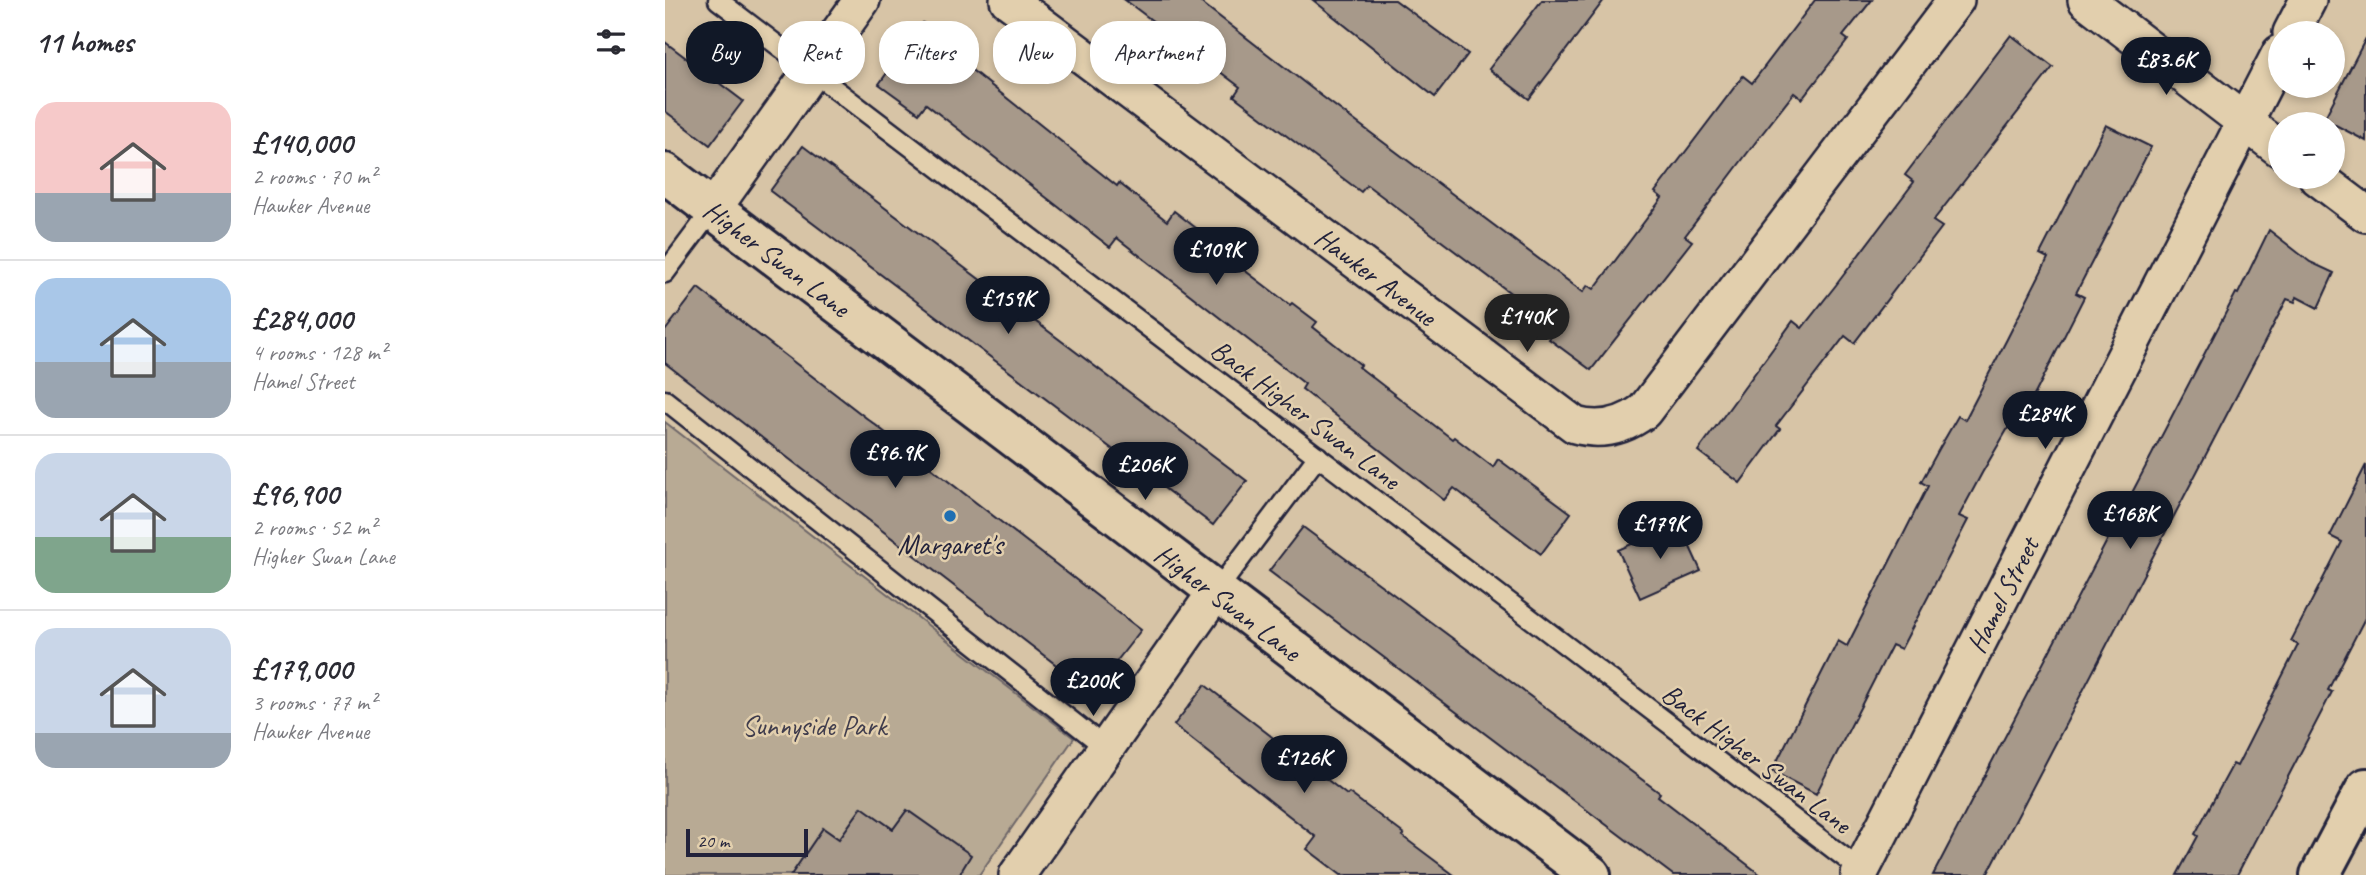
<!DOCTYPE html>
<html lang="en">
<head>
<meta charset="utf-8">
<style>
	:root { --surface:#fff; --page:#f2f2f3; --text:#2b2b33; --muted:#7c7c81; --line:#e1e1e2; --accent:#111827 }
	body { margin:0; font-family:Caveat,sans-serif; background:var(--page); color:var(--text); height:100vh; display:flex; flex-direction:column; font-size:26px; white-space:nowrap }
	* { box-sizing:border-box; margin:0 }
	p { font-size:23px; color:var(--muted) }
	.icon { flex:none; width:38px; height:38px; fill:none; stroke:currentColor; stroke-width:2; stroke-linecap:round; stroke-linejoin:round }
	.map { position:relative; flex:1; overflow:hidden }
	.details { display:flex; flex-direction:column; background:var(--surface); width:665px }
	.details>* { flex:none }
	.top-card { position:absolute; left:21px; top:21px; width:665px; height:63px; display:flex; gap:14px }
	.fabs { position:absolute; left:1603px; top:21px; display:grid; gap:14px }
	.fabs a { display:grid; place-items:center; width:77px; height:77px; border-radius:50%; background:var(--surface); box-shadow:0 4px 10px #0003; font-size:35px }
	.scale { position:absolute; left:21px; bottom:18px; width:122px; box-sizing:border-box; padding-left:7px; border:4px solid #22223b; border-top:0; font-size:19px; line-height:24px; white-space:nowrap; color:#22223b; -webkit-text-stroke:5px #e2cfad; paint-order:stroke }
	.price { position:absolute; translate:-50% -60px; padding:0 16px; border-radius:24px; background:var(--accent); color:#fff; font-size:23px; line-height:46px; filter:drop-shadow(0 2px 4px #0008) }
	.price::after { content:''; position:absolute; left:50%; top:42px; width:21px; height:16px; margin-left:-10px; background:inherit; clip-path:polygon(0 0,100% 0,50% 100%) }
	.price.current { background:#222; color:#fff }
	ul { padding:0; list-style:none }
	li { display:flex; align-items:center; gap:21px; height:175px; padding:0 35px }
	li+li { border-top:2px solid var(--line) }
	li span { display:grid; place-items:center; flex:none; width:196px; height:140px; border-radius:21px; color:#555 }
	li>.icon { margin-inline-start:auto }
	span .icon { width:84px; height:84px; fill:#fffc; stroke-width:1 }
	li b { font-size:30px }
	h2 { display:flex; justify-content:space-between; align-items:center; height:84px; padding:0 35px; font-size:30px }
	.chip { padding:0 24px; border-radius:28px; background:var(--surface); box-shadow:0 4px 10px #0003; font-size:24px; line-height:63px }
	.chip.current { background:var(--accent); color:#fff }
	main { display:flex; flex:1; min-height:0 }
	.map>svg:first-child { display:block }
	.green { fill:#b8aa94; stroke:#6d6668; stroke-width:2 }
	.building { fill:#a7998a; stroke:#22223b; stroke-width:2 }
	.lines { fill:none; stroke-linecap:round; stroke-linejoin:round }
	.service-casing { stroke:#22223b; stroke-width:23 }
	.minor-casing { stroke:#22223b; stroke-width:40 }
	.tertiary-casing { stroke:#22223b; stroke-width:44 }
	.service { stroke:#e2cfad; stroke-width:18 }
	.minor { stroke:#e2cfad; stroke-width:35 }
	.tertiary { stroke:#e2cfad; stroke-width:38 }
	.poi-dot { fill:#1f6fb2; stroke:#e2cfad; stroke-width:2.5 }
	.labels { text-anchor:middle; stroke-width:5; stroke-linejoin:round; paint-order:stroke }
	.street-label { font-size:28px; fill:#22223b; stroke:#e2cfad }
	.poi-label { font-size:28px; fill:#22223b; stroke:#e2cfad }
	.park-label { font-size:28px; fill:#403d4d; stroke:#e2cfad }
</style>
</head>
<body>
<main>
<section class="details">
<h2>11 homes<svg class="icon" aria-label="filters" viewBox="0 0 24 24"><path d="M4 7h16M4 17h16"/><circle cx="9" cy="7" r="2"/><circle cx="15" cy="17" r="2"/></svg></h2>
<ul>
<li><span style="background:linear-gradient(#f6c9c9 65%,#9aa5b1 0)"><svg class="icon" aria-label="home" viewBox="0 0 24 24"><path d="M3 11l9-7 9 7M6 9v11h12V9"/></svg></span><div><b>£140,000</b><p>2 rooms · 70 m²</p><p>Hawker Avenue</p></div></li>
<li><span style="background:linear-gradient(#a9c7e8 60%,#9aa5b1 0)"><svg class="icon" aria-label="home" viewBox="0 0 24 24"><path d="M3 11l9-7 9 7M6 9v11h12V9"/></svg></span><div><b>£284,000</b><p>4 rooms · 128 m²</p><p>Hamel Street</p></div></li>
<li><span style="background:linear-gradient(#c9d6e8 60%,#7fa58c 0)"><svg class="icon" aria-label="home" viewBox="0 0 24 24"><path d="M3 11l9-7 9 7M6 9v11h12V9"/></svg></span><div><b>£96,900</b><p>2 rooms · 52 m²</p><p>Higher Swan Lane</p></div></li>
<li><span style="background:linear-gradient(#c9d6e8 75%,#9aa5b1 0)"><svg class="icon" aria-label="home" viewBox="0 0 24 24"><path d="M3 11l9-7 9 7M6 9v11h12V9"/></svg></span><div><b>£179,000</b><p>3 rooms · 77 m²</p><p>Hawker Avenue</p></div></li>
</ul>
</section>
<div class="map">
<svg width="1701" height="875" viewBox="0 0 1701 875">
	<rect width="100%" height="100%" fill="#d7c4a6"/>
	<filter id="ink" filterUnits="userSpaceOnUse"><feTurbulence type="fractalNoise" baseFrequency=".0143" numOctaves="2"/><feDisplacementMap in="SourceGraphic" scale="14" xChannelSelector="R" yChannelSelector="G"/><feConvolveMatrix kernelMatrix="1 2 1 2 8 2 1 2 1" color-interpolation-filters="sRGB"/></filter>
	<g filter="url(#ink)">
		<path class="green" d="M0,422L409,738L314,875H0Z"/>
		<g class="building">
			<path d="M460,0H533L654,94L918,292L923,285L929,289L997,198L990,192L1078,76L1087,83L1150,0H1207L1178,36L1183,40L1137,99L1129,93L1096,135L1020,236L1027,241L926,370L884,339L892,328L702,185L696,192L643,152L569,96L575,87Z"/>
			<path d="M648,0H730L803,54L770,97Z"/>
			<path d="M877,0H939L864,99L824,69Z"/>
			<path d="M258,23L298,53L293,59L452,186L454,183L502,221L509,211L535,231L532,234L625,305L627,303L652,322L648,327L696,365L694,367L787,439L789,437L828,467L833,459L906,513L876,554L789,488L779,500L637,389L640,384L452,238L445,247L261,104L254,113L214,84Z"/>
			<path d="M1346,35L1388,67L1268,221L1277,227L1189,343L1180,336L1111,426L1115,429L1075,483L1033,451L1128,321L1137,328L1171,285L1249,182L1240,175Z"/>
			<path d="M1701,38V141L1659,119Z"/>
			<path d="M0,42L78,101L45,145L0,111Z"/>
			<path d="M1441,125L1486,147L1411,293L1419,297L1371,392L1353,426L1346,423L1317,473L1294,516L1303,520L1236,649L1227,645L1151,794L1107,771L1173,641L1182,646L1263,486L1256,482L1274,449L1293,416L1300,420L1342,339L1383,258L1375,254Z"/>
			<path d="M138,146L582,481L548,525L105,191Z"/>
			<path d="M1604,230L1645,262L1669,273L1653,308L1632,297L1630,302L1622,299L1322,875H1268L1571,293L1573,294Z"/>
			<path d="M33,288L476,630L444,671L432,663L416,684L0,363V331Z"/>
			<path d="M1701,465V616L1663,690L1667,692L1572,875H1512L1533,836L1530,834L1568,764L1572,766L1633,645L1626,641L1677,542L1665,536Z"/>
			<path d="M1014,523L1036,571L975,598L953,550Z"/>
			<path d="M638,527L995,793L993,796L1096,875H1008L604,571Z"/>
			<path d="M540,685L682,795L684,793L739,834L737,836L789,875H676L642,849L651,837L509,725Z"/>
			<path d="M197,807L228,829L242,810L306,855L294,875H126L158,828L174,839Z"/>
		</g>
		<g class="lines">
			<defs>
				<g id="service">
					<path d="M53,0L1196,870"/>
					<path d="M0,273L48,209"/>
					<path d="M0,400L441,748"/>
					<path d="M550,593L653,456"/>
				</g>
				<g id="minor">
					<path d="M343,0L910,425C935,432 958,427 979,411L1291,0"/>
					<path d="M1421,0L1615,149"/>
					<path d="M1626,33L1643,0"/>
					<path d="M1652,177L1701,214"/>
					<path d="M48,209L197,0"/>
					<path d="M352,875L550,593"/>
					<path d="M1194,875L1615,53"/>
				</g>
				<g id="tertiary">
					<path d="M0,173L926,875"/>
					<path d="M1655,875L1701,788"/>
				</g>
			</defs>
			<use href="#service" class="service-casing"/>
			<use href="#minor" class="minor-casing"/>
			<use href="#tertiary" class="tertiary-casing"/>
			<use href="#service" class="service"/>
			<use href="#minor" class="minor"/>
			<use href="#tertiary" class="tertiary"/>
		</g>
	</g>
	<circle class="poi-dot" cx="285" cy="516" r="7"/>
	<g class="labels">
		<g class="street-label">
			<text transform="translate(112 258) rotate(37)" y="10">Higher Swan Lane</text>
			<text transform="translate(711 276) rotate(37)" y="10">Hawker Avenue</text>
			<text transform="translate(641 414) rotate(37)" y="10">Back Higher Swan Lane</text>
			<text transform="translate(1337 595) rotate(-63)" y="10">Hamel Street</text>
			<text transform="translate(563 602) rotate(37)" y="10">Higher Swan Lane</text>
			<text transform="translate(1092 758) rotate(37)" y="10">Back Higher Swan Lane</text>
		</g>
		<g class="poi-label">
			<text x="285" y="554">Margaret's</text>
		</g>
		<g class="park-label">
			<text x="149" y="735">Sunnyside Park</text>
		</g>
	</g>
</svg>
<div class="fabs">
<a>+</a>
<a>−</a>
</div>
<div class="scale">20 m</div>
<b class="price" style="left:1501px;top:97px">£83.6K</b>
<b class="price" style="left:551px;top:287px">£109K</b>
<b class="price" style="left:343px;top:336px">£159K</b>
<b class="price current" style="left:862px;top:354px">£140K</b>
<b class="price" style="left:1380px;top:451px">£284K</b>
<b class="price" style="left:230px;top:490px">£96.9K</b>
<b class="price" style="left:480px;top:502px">£206K</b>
<b class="price" style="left:1465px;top:551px">£168K</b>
<b class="price" style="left:995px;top:561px">£179K</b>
<b class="price" style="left:428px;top:718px">£200K</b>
<b class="price" style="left:639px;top:795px">£126K</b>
<div class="top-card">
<a class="chip current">Buy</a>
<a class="chip">Rent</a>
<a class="chip">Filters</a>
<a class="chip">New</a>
<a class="chip">Apartment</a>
</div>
</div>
</main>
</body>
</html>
